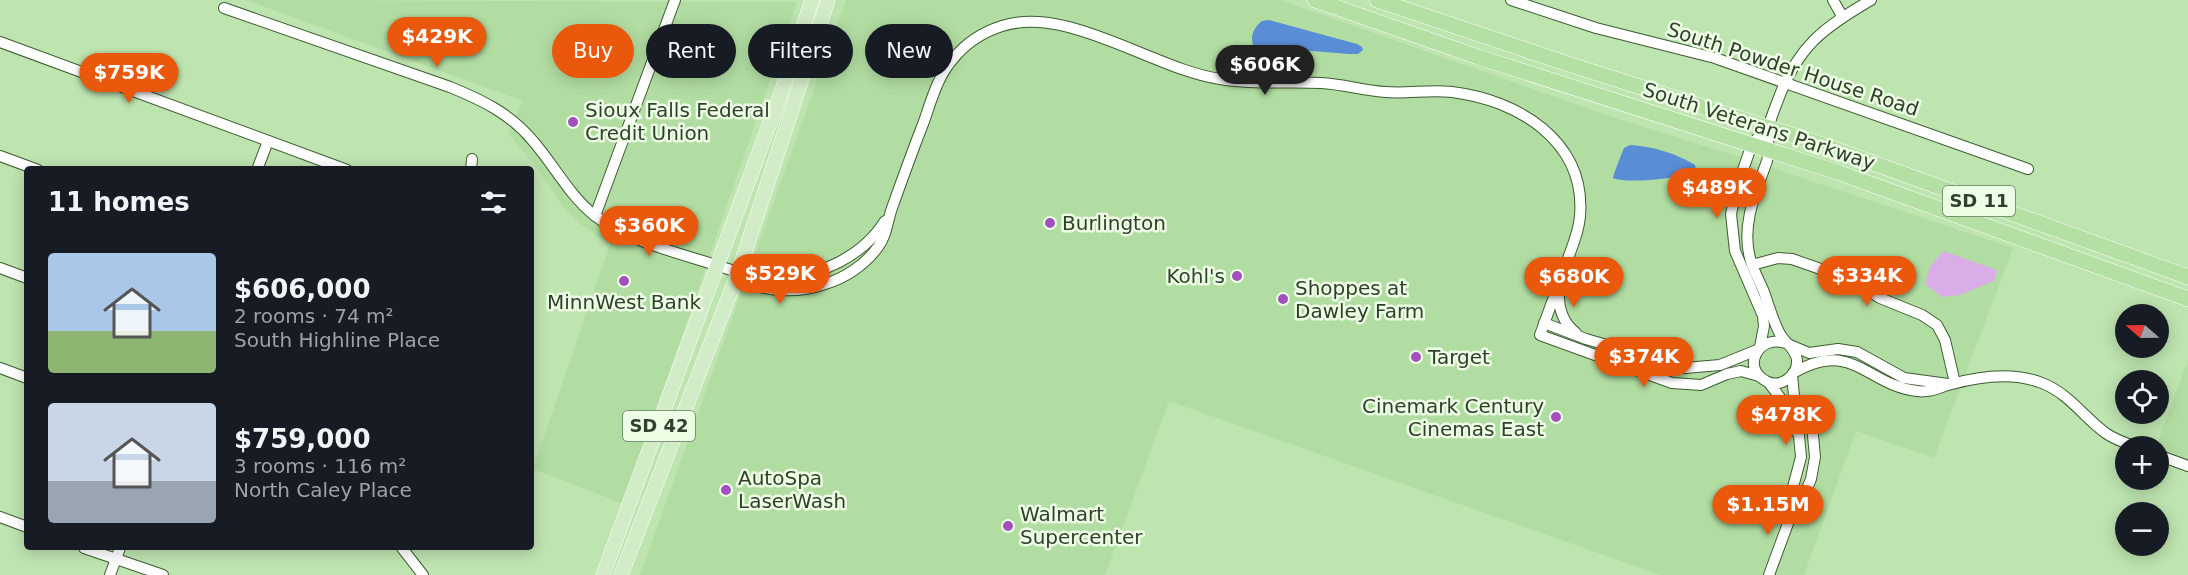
<!DOCTYPE html>
<html lang="en">
<head>
<meta charset="utf-8">
<style>
	:root { --surface:#171b24; --page:#20242c; --text:#f1f3f6; --muted:#9ea1a6; --accent:#ea580c }
	body { margin:0; font-family:"DejaVu Sans",sans-serif; background:var(--page); color:var(--text); height:100vh; display:flex; flex-direction:column; font-size:22px; white-space:nowrap }
	* { box-sizing:border-box; margin:0 }
	p { font-size:20px; color:var(--muted) }
	.icon { flex:none; width:33px; height:33px; fill:none; stroke:currentColor; stroke-width:2; stroke-linecap:round; stroke-linejoin:round }
	.map { position:relative; flex:1; overflow:hidden }
	.sheet { position:absolute; left:24px; top:166px; width:510px; height:384px; display:flex; flex-direction:column; background:var(--surface); border-radius:6px; box-shadow:0 3px 15px #0003 }
	.sheet>* { flex:none }
	.top-card { position:absolute; left:552px; top:24px; width:570px; height:54px; display:flex; gap:12px }
	.needle { width:39px; rotate:290deg }
	.fabs { position:absolute; left:2115px; top:304px; display:grid; gap:12px }
	.fabs a { display:grid; place-items:center; width:54px; height:54px; border-radius:50%; background:var(--surface); box-shadow:0 3px 15px #0003; font-size:30px }
	.price { position:absolute; translate:-50% -51px; padding:0 14px; border-radius:21px; background:var(--accent); color:#fff; font-size:20px; line-height:39px; filter:drop-shadow(0 2px 3px #0008) }
	.price::after { content:''; position:absolute; left:50%; top:36px; width:18px; height:14px; margin-left:-9px; background:inherit; clip-path:polygon(0 0,100% 0,50% 100%) }
	.price.on { background:#222; color:#fff }
	ul { padding:0; list-style:none }
	li { display:flex; align-items:center; gap:18px; height:150px; padding:0 24px }
	li span { display:grid; place-items:center; flex:none; width:168px; height:120px; border-radius:6px; color:#555 }
	li>.icon { margin-inline-start:auto }
	span .icon { width:72px; height:72px; fill:#fffc; stroke-width:1 }
	li b { font-size:26px }
	h2 { display:flex; justify-content:space-between; align-items:center; height:72px; padding:0 24px; font-size:26px }
	.chip { padding:0 21px; border-radius:27px; background:var(--surface); box-shadow:0 3px 15px #0003; font-size:21px; line-height:54px }
	.chip.on { background:var(--accent); color:#fff }
	.map>svg:first-child { display:block }
	.built { fill:#b2dda2 }
	.green { fill:#daade9 }
	.water { fill:#598dd6 }
	.lines { fill:none; stroke-linecap:round; stroke-linejoin:round }
	.minor-casing { stroke:#3d5d30; stroke-width:12 }
	.major-casing { stroke:#fff; stroke-width:15 }
	.highway-casing { stroke:#fff; stroke-width:16 }
	.minor { stroke:#fff; stroke-width:10 }
	.major { stroke:#d3ecc8; stroke-width:14 }
	.highway { stroke:#b5e0a4; stroke-width:15 }
	.poi-dot { fill:#a350be; stroke:#ecffe4; stroke-width:2 }
	.labels { text-anchor:middle; stroke-width:5; stroke-linejoin:round; paint-order:stroke }
	.shield { fill:#ecffe4; stroke:#697962; stroke-width:1.5 }
	.shield-label { font-size:18px; font-weight:bold; fill:#31402b }
	.street-label { font-size:20px; fill:#31402b; stroke:#ecffe4 }
	.poi-label { font-size:20px; fill:#31402b; stroke:#ecffe4; text-anchor:start }
</style>
</head>
<body>
<div class="map">
<svg width="2188" height="575" viewBox="0 0 2188 575">
	<rect width="100%" height="100%" fill="#bee4b0"/>
	<g class="built">
		<path d="M246,0L797,2L624,504L533,469L610,244L583,226L563,207L533,163L508,133L523,101Z"/>
		<path d="M846,0H1280L1603,114L1733,155L2013,248L1934,458L1856,431L1804,575H1660L1169,401L1105,575H640Z"/>
		<path d="M2188,360V459L2156,447Z"/>
	</g>
	<path class="green" d="M1943,251L1997,270L1994,281L1960,295L1942,297L1925,284L1930,267Z"/>
	<g class="water">
		<path d="M1269,20L1357,44L1362,47L1363,50L1358,54H1349L1300,50L1274,51L1254,47C1249,37 1254,27 1262,21Z"/>
		<path d="M1630,145C1651,146 1678,154 1695,165L1696,169C1688,179 1625,184 1613,178C1613,175 1622,153 1624,148Z"/>
	</g>
	<g class="lines">
		<defs>
			<g id="minor">
				<path d="M1511,0L1596,28L1715,58L2028,169"/>
				<path d="M1833,0L1842,16"/>
				<path d="M224,8L450,87C482,100 511,114 533,141C554,165 569,195 594,215C634,246 695,256 742,274L748,284C774,292 799,293 825,284C845,278 865,265 878,247C887,235 887,222 892,208C902,180 912,152 923,124C931,102 937,77 953,59C965,44 983,32 1002,26C1068,5 1153,69 1220,79C1253,85 1288,81 1321,83C1343,84 1365,91 1386,92C1408,94 1430,89 1452,92C1518,100 1586,141 1580,216C1579,232 1572,247 1567,261C1558,286 1549,310 1540,335L1672,383L1701,385L1727,374L1741,371L1759,376"/>
				<path d="M0,42L347,170"/>
				<path d="M0,156L38,170"/>
				<path d="M257,170L268,141"/>
				<path d="M471,170L472,159"/>
				<path d="M595,216L675,0"/>
				<path d="M1752,265L1778,258L1792,259L1852,280L1880,298L1922,315L1937,325L1945,340L1955,383"/>
				<path d="M0,268L27,278"/>
				<path d="M742,274C757,268 762,275 778,276C818,279 864,255 885,221"/>
				<path d="M1559,291C1558,308 1562,322 1576,333"/>
				<path d="M1544,323L1586,339L1685,368L1720,365L1757,350"/>
				<path d="M1786,343C1758,334 1741,368 1766,381C1780,389 1798,376 1797,360C1796,349 1785,343 1780,334C1773,321 1769,306 1764,292C1759,280 1753,270 1750,258C1741,225 1756,192 1767,161C1771,148 1766,138 1769,126C1771,117 1775,108 1778,100C1798,46 1823,28 1871,0"/>
				<path d="M1790,345L1809,353L1838,349L1857,352L1904,378L1948,384"/>
				<path d="M1760,347L1764,326L1763,316L1735,251L1731,214L1737,187L1752,144L1768,127"/>
				<path d="M0,368L27,378"/>
				<path d="M1793,373C1852,338 1866,385 1917,391C1931,393 1939,387 1952,384C1981,376 2014,372 2042,383C2070,394 2084,418 2107,434C2116,440 2126,443 2136,447"/>
				<path d="M1769,383L1785,404L1799,436L1801,457L1793,487L1794,507"/>
				<path d="M2158,455L2188,466"/>
				<path d="M0,517L27,527"/>
				<path d="M84,548L163,575"/>
				<path d="M402,548L423,575"/>
				<path d="M110,575L120,548"/>
				<path d="M1769,575L1794,507L1805,493L1811,479L1815,457L1812,425L1794,396L1792,375"/>
			</g>
			<g id="major">
				<path d="M603,575L781,93L812,0"/>
				<path d="M621,575L738,273L828,0"/>
			</g>
			<g id="highway">
				<path d="M1315,0L1478,57L1840,173L2188,299"/>
				<path d="M1377,0L1568,64L1826,146L2188,277"/>
			</g>
		</defs>
		<use href="#minor" class="minor-casing"/>
		<use href="#major" class="major-casing"/>
		<use href="#highway" class="highway-casing"/>
		<use href="#minor" class="minor"/>
		<use href="#major" class="major"/>
		<use href="#highway" class="highway"/>
	</g>
	<g class="poi-dot">
		<circle cx="573" cy="122" r="6"/>
		<circle cx="1050" cy="223" r="6"/>
		<circle cx="1237" cy="276" r="6"/>
		<circle cx="624" cy="281" r="6"/>
		<circle cx="1283" cy="299" r="6"/>
		<circle cx="1416" cy="357" r="6"/>
		<circle cx="1556" cy="417" r="6"/>
		<circle cx="726" cy="490" r="6"/>
		<circle cx="1008" cy="526" r="6"/>
	</g>
	<g class="labels">
		<g class="shield">
			<rect x="1943" y="186" width="72" height="30" rx="4.5"/>
			<rect x="623" y="411" width="72" height="30" rx="4.5"/>
		</g>
		<g class="shield-label">
			<text x="1979" y="207">SD 11</text>
			<text x="659" y="432">SD 42</text>
		</g>
		<g class="street-label">
			<text transform="translate(1793 69) rotate(18)" y="7">South Powder House Road</text>
			<text transform="translate(1759 126) rotate(18)" y="7">South Veterans Parkway</text>
		</g>
		<g class="poi-label">
			<text x="585" y="117">Sioux Falls Federal<tspan x="585" dy="23">Credit Union</tspan></text>
			<text x="1062" y="230">Burlington</text>
			<text x="1225" y="283" text-anchor="end">Kohl's</text>
			<text x="1295" y="295">Shoppes at<tspan x="1295" dy="23">Dawley Farm</tspan></text>
			<text x="624" y="309" text-anchor="middle">MinnWest Bank</text>
			<text x="1428" y="364">Target</text>
			<text x="1544" y="413" text-anchor="end">Cinemark Century<tspan x="1544" dy="23">Cinemas East</tspan></text>
			<text x="738" y="485">AutoSpa<tspan x="738" dy="23">LaserWash</tspan></text>
			<text x="1020" y="521">Walmart<tspan x="1020" dy="23">Supercenter</tspan></text>
		</g>
	</g>
</svg>
<div class="fabs">
<a><svg class="needle" viewBox="-14 -14 28 28"><path d="M0-13l5 13h-10z" fill="#e53935"/><path d="M0 13l5-13h-10z" fill="#9ea1a6"/></svg></a>
<a><svg class="icon" aria-label="locate" viewBox="0 0 24 24"><circle cx="12" cy="12" r="6"/><path d="M12 2v4M12 18v4M2 12h4M18 12h4"/></svg></a>
<a>+</a>
<a>−</a>
</div>
<b class="price" style="left:437px;top:68px">$429K</b>
<b class="price on" style="left:1265px;top:96px">$606K</b>
<b class="price" style="left:129px;top:104px">$759K</b>
<b class="price" style="left:1717px;top:219px">$489K</b>
<b class="price" style="left:649px;top:257px">$360K</b>
<b class="price" style="left:780px;top:305px">$529K</b>
<b class="price" style="left:1867px;top:307px">$334K</b>
<b class="price" style="left:1574px;top:308px">$680K</b>
<b class="price" style="left:1644px;top:388px">$374K</b>
<b class="price" style="left:1786px;top:446px">$478K</b>
<b class="price" style="left:1768px;top:536px">$1.15M</b>
<div class="top-card">
<a class="chip on">Buy</a>
<a class="chip">Rent</a>
<a class="chip">Filters</a>
<a class="chip">New</a>
</div>
<section class="sheet">
<h2>11 homes<svg class="icon" aria-label="filters" viewBox="0 0 24 24"><path d="M4 7h16M4 17h16"/><circle cx="9" cy="7" r="2"/><circle cx="15" cy="17" r="2"/></svg></h2>
<ul>
<li><span style="background:linear-gradient(#a9c7e8 65%,#8fb573 0)"><svg class="icon" aria-label="home" viewBox="0 0 24 24"><path d="M3 11l9-7 9 7M6 9v11h12V9"/></svg></span><div><b>$606,000</b><p>2 rooms · 74 m²</p><p>South Highline Place</p></div></li>
<li><span style="background:linear-gradient(#c9d6e8 65%,#9aa5b1 0)"><svg class="icon" aria-label="home" viewBox="0 0 24 24"><path d="M3 11l9-7 9 7M6 9v11h12V9"/></svg></span><div><b>$759,000</b><p>3 rooms · 116 m²</p><p>North Caley Place</p></div></li>
</ul>
</section>
</div>
</body>
</html>
